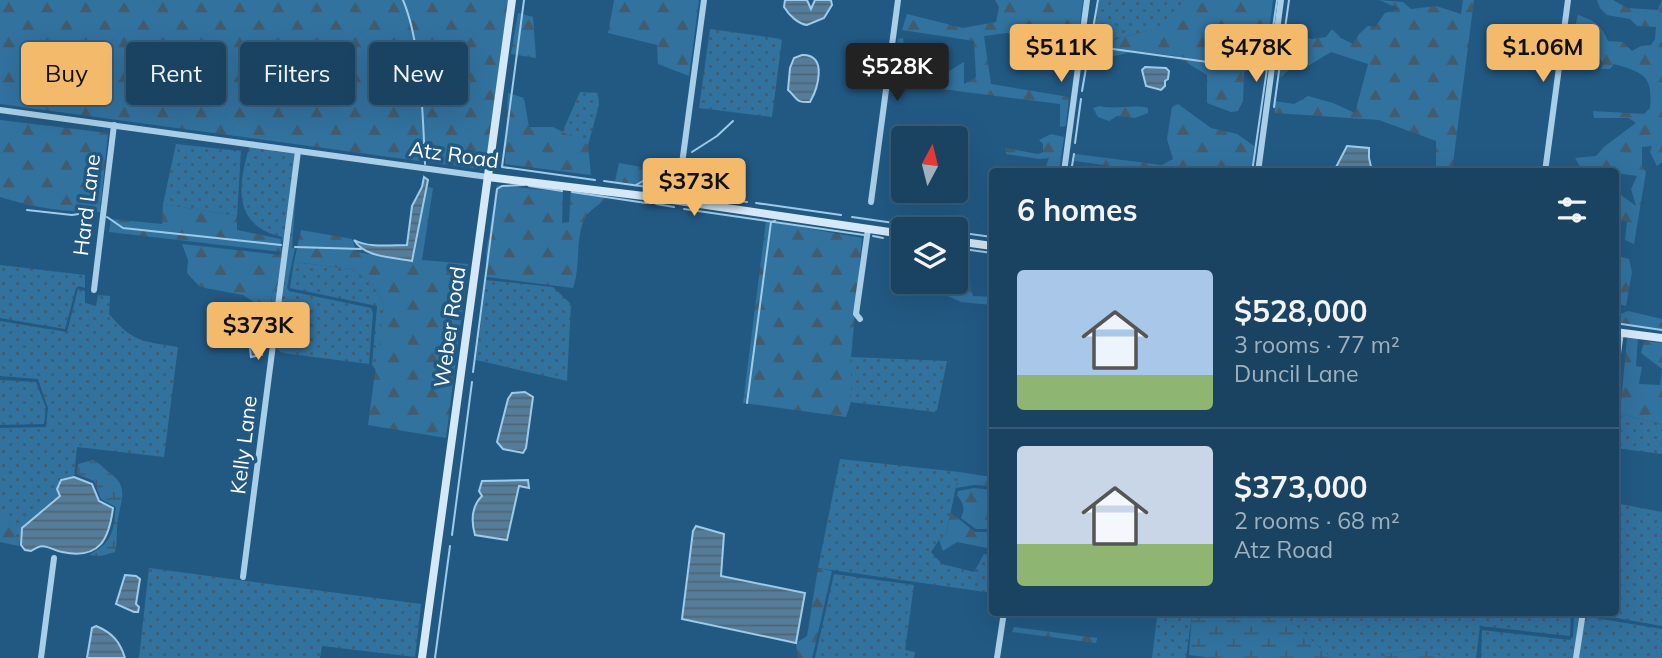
<!DOCTYPE html>
<html lang="en">
<head>
<meta charset="utf-8">
<style>
	:root { --surface:#1a4362; --page:#234a68; --text:#f1f3f6; --muted:#9fb0be; --line:#385c77; --accent:#f4ba6b }
	body { margin:0; font-family:Mulish,sans-serif; background:var(--page); color:var(--text); height:100vh; display:flex; flex-direction:column; font-size:26px; white-space:nowrap }
	* { box-sizing:border-box; margin:0 }
	p { font-size:23px; color:var(--muted) }
	.icon { flex:none; width:38px; height:38px; fill:none; stroke:currentColor; stroke-width:2; stroke-linecap:round; stroke-linejoin:round }
	.map { position:relative; flex:1; overflow:hidden }
	.side { position:absolute; left:989px; top:168px; width:630px; height:448px; display:flex; flex-direction:column; background:var(--surface); border-radius:7px; box-shadow:0 7px 28px #0002,0 0 0 2px var(--line) }
	.side>* { flex:none }
	.banner { position:absolute; left:21px; top:42px; width:665px; height:63px; display:flex; gap:14px }
	.needle { width:46px; rotate:7deg }
	.controls { position:absolute; left:891px; top:126px; display:grid; gap:14px }
	.controls a { display:grid; place-items:center; width:77px; height:77px; border-radius:7px; background:var(--surface); box-shadow:0 7px 28px #0002,0 0 0 2px var(--line); font-size:35px }
	.price { position:absolute; translate:-50% -60px; padding:0 16px; border-radius:7px; background:var(--accent); color:#111; font-size:23px; line-height:46px; filter:drop-shadow(0 2px 4px #0008) }
	.price::after { content:''; position:absolute; left:50%; top:42px; width:21px; height:16px; margin-left:-10px; background:inherit; clip-path:polygon(0 0,100% 0,50% 100%) }
	.price.on { background:#222; color:#fff }
	ul { padding:0; list-style:none }
	li { display:flex; align-items:center; gap:21px; height:175px; padding:0 28px }
	li+li { border-top:2px solid var(--line) }
	li span { display:grid; place-items:center; flex:none; width:196px; height:140px; border-radius:7px; color:#555 }
	li>.icon { margin-inline-start:auto }
	span .icon { width:84px; height:84px; fill:#fffc; stroke-width:1 }
	li b { font-size:30px }
	h2 { display:flex; justify-content:space-between; align-items:center; height:84px; padding:0 28px; font-size:30px }
	.pill { padding:0 24px; border-radius:7px; background:var(--surface); box-shadow:0 7px 28px #0002,0 0 0 2px var(--line); font-size:24px; line-height:63px }
	.pill.on { background:var(--accent); color:#111 }
	.map>svg:first-child { display:block }
	.grass { fill:url(#grass-dots) }
	.forest { fill:url(#forest-firs) }
	.wetland { fill:url(#wetland-marsh) }
	.water { fill:url(#water-rules); stroke:#9dcbe9; stroke-width:2 }
	.lines { fill:none; stroke-linecap:round; stroke-linejoin:round }
	.stream { stroke:#9dcbe9; stroke-width:2 }
	.street { stroke:#a9cee8; stroke-width:6 }
	.secondary { stroke:#d4e8f7; stroke-width:8 }
	.labels { text-anchor:middle; stroke-width:7; stroke-linejoin:round; paint-order:stroke }
	.street-label { font-size:21px; fill:#fff; stroke:#225983 }
</style>
</head>
<body>
<div class="map">
<svg width="1662" height="658" viewBox="0 0 1662 658">
	<defs>
		<pattern id="grass-dots" width="8" height="8" patternUnits="userSpaceOnUse" patternTransform="scale(1.75)"><rect width="8" height="8" fill="#32729f"/><path d="M2 2h.1M6 6h.1" fill="none" stroke="#425b6d" stroke-width="1.8" stroke-linecap="round"/></pattern>
		<pattern id="forest-firs" width="22" height="20" patternUnits="userSpaceOnUse" patternTransform="scale(1.75)"><rect width="22" height="20" fill="#32729f"/><path d="M5 1l3.5 6h-7zM16 11l3.5 6h-7z" fill="#425b6d"/></pattern>
		<pattern id="wetland-marsh" width="20" height="14" patternUnits="userSpaceOnUse" patternTransform="scale(1.75)"><rect width="20" height="14" fill="#32729f"/><path d="M1 5h8M5 5V1M11 12h8M15 12V8" fill="none" stroke="#425b6d"/></pattern>
		<pattern id="water-rules" width="6" height="5" patternUnits="userSpaceOnUse" patternTransform="scale(1.75)"><rect width="6" height="5" fill="#557d9a"/><path d="M0 2.5h6" fill="none" stroke="#506473"/></pattern>
	</defs>
	<rect width="100%" height="100%" fill="#225983"/>
	<g class="grass">
		<path d="M1099,0H1183L1172,24L1091,46Z"/>
		<path d="M710,29L782,39L772,117L699,108Z"/>
		<path d="M580,92L598,93L599,105L588,145L562,133Z"/>
		<path d="M251,141L299,148L292,248L283,246L282,237C229,224 239,182 251,141Z"/>
		<path d="M176,144L241,151L237,216L163,204Z"/>
		<path d="M294,262L351,269L371,282L384,305L376,370L372,365L377,306L290,288Z"/>
		<path d="M0,265L85,275V288L79,286L76,288L65,329L0,318Z"/>
		<path d="M289,276L287,288L289,291L371,308L373,313L369,364L282,353L270,342L272,294L280,280Z"/>
		<path d="M486,280L553,287L571,304L567,381L476,360Z"/>
		<path d="M78,289L85,291V303L96,306L98,295L110,296L109,314C133,343 143,341 178,347L164,457L77,447L74,477L61,496L22,528L19,546L9,520H0V428L46,427L48,408L38,379L0,376V321L67,332Z"/>
		<path d="M851,357L947,361L937,410L934,412L851,402Z"/>
		<path d="M0,380L36,382L46,408L44,424L0,425Z"/>
		<path d="M1620,414L1662,424V454L1615,448Z"/>
		<path d="M840,459L959,472L946,535L939,540L931,552L942,564L974,572L984,554L992,556V593L818,568Z"/>
		<path d="M1615,503L1662,512V626L1589,613L1615,612Z"/>
		<path d="M149,568L421,604L415,657L322,646L320,658H139Z"/>
		<path d="M834,574L914,585L905,650L915,652L914,658H815Z"/>
		<path d="M1127,613H1192L1186,658H1152L1157,617Z"/>
		<path d="M1272,613H1571L1570,636L1480,626L1476,658H1445L1423,648L1386,654L1382,658H1331L1294,624Z"/>
		<path d="M1574,613H1587L1589,617L1662,629V658H1481L1482,630L1570,640L1573,637Z"/>
	</g>
	<g class="forest">
		<path d="M0,0H508L485,170L0,104Z"/>
		<path d="M614,0H699L689,76L658,64L657,45L608,33Z"/>
		<path d="M995,0H1083L1077,45L1007,33L984,36L991,84L1069,97L1066,126L1060,127V104L918,86L894,78L898,39L903,38L908,75L926,66L940,82L949,71L964,62V84L976,77L974,41L902,30L907,14L963,28L996,22L999,7Z"/>
		<path d="M1183,0H1273L1264,71L1253,68L1244,72L1243,101L1238,111L1231,112L1207,103V75L1176,56L1135,51L1102,59L1096,45L1171,24Z"/>
		<path d="M1379,0L1403,2L1411,9L1436,6L1461,14L1463,0H1474L1452,171H1436V141L1379,120L1275,113L1274,101L1294,104L1308,96L1333,103L1355,113L1368,64L1331,52L1308,66L1290,69L1280,78L1275,74L1281,49L1282,24L1296,25L1295,35L1312,39L1326,37L1332,29L1341,38L1353,44L1359,34L1368,26L1375,27L1385,13L1400,9Z"/>
		<path d="M1597,0H1613L1627,8L1658,10L1662,0V162L1657,166L1650,152L1652,146L1642,147V166L1646,172L1634,244L1625,240L1627,222L1615,219V195H1621L1636,206L1631,189L1637,176L1581,168L1575,158L1596,156L1605,146L1636,123L1629,118H1594L1593,111L1644,114L1650,108C1653,75 1644,73 1614,64L1610,69H1601L1603,64L1596,51L1586,61L1575,54L1580,46L1573,36L1578,15C1595,21 1601,24 1608,41L1623,42L1632,51L1641,46L1651,45L1655,39L1656,27L1637,26L1630,19L1607,15L1600,8Z"/>
		<path d="M518,13L533,17L536,58L511,54Z"/>
		<path d="M508,93L524,98L529,127H553L588,145L591,175L505,164Z"/>
		<path d="M1178,104L1211,128L1237,134L1254,146L1251,171L1156,172L1074,161L1075,154L1162,165L1173,159L1167,139L1172,107Z"/>
		<path d="M1100,106C1116,110 1133,104 1148,108V113L1135,118L1117,116L1109,121L1098,117L1093,108Z"/>
		<path d="M0,120L108,133L100,212C65,212 34,208 0,197Z"/>
		<path d="M1051,134L1064,137L1059,171L1045,169L1049,158L1039,159L1006,154L1005,148L1038,154L1043,152V144L1039,140Z"/>
		<path d="M619,163L668,172L671,189L615,182Z"/>
		<path d="M497,185L563,192L562,223L569,222L571,187L611,192C603,205 590,207 584,220C575,241 581,266 573,288L487,277L486,253Z"/>
		<path d="M426,186L433,188L422,260L468,264L446,438L368,425L384,305L371,282L351,269L294,262L301,230L352,239L357,252L412,261Z"/>
		<path d="M163,204L237,216V230L281,239V252L109,232L111,219L162,224Z"/>
		<path d="M766,221L862,238L851,357V402L846,417L743,403Z"/>
		<path d="M182,244L280,255L283,246L295,248L289,276L279,280L272,294L270,312L243,295L200,287L187,273L188,260Z"/>
		<path d="M956,249L964,250C973,264 967,279 973,296L992,297V305L961,302L948,296L952,282H956L958,264Z"/>
		<path d="M1615,255L1629,259L1632,272L1626,306L1619,304Z"/>
		<path d="M1628,311L1662,319V330L1615,323V316Z"/>
		<path d="M1627,338H1638L1636,366L1642,367L1639,384L1660,385L1662,369L1641,353L1644,341L1662,343V424L1620,414Z"/>
		<path d="M959,472L992,477V486L974,485L956,488Z"/>
		<path d="M974,488L992,490V529H976L961,518C966,508 963,503 957,495L958,491Z"/>
		<path d="M951,513L975,532H992V549L957,542L943,551L939,540L946,535Z"/>
		<path d="M0,520H9L19,546L0,542Z"/>
		<path d="M818,568L832,571L815,646L812,658H798L796,643L807,636Z"/>
		<path d="M1014,627L1097,638L1096,643L1012,632Z"/>
	</g>
	<g class="wetland">
		<path d="M93,460C100,463 104,469 110,473C129,487 121,499 118,519C116,530 118,541 115,552L101,556L89,555C113,542 113,532 116,507L101,499L94,481L77,474L78,464Z"/>
		<path d="M1272,612L1294,624L1331,658H1211L1189,655L1192,613Z"/>
		<path d="M1424,648L1445,658H1382L1386,654Z"/>
	</g>
	<g class="water">
		<path d="M785,0H807L811,9L815,0H831L832,5L824,18L807,25C798,24 789,15 784,7Z"/>
		<path d="M802,55C828,54 818,88 810,102C794,103 797,97 788,90L790,68L794,58Z"/>
		<path d="M1145,67L1166,68L1169,71L1168,79L1165,81V86L1161,90L1146,86L1142,70Z"/>
		<path d="M1347,146L1369,148V158L1372,171H1334Z"/>
		<path d="M424,177L428,180L412,261C393,257 365,258 354,240C368,248 391,245 407,245L412,206L422,187Z"/>
		<path d="M259,323L266,326L262,355L251,357C249,344 248,333 259,323Z"/>
		<path d="M525,392L533,397L526,448L523,453L503,449L497,442L508,399L512,393Z"/>
		<path d="M74,477L92,484L99,501L113,508C109,539 100,560 62,552C48,549 45,541 31,551L25,550L21,545L22,528L60,496L57,489L61,480Z"/>
		<path d="M528,480L529,488L519,486L507,540L475,535C471,521 471,507 482,496L479,491L482,481Z"/>
		<path d="M696,526L724,534L721,576L805,593L796,643L682,619L693,531Z"/>
		<path d="M125,575L136,576L140,579L136,604L139,607L138,612H134L116,604Z"/>
		<path d="M96,626C113,633 120,642 125,658H87L92,628Z"/>
	</g>
	<g class="lines">
		<g class="stream">
			<path d="M403,0C421,42 423,117 425,164"/>
			<path d="M524,0L502,167L595,180"/>
			<path d="M1091,46L1266,70"/>
			<path d="M1082,91L1098,0"/>
			<path d="M1274,107L1289,0"/>
			<path d="M1075,143L1081,99"/>
			<path d="M692,152L717,136L733,121"/>
			<path d="M1071,172L1074,154"/>
			<path d="M1252,172L1277,0"/>
			<path d="M604,181L676,191"/>
			<path d="M636,185L679,160"/>
			<path d="M529,186L562,191"/>
			<path d="M572,192L646,203"/>
			<path d="M689,193L747,202"/>
			<path d="M756,203L841,215"/>
			<path d="M656,204L674,207"/>
			<path d="M684,209L864,235"/>
			<path d="M27,210L72,215L92,212"/>
			<path d="M107,217L123,228L281,245"/>
			<path d="M852,217L901,224"/>
			<path d="M909,225L937,229"/>
			<path d="M956,232L992,237"/>
			<path d="M873,236L883,238"/>
			<path d="M893,239L903,240"/>
			<path d="M295,247L361,249"/>
			<path d="M956,248L992,253"/>
			<path d="M1615,323L1662,330"/>
			<path d="M473,372L497,189L502,186L524,185"/>
			<path d="M747,403L771,222L775,221"/>
			<path d="M452,535L472,382"/>
			<path d="M435,658L450,546"/>
		</g>
		<g class="street">
			<path d="M0,110L488,177"/>
			<path d="M1064,172L1087,0"/>
			<path d="M1258,172L1281,0"/>
			<path d="M1545,172L1568,0"/>
			<path d="M677,201L704,0"/>
			<path d="M871,202L898,0"/>
			<path d="M94,290L114,125"/>
			<path d="M860,319L856,314L868,229"/>
			<path d="M1615,375L1621,332"/>
			<path d="M243,577L298,151"/>
			<path d="M41,658L54,558"/>
			<path d="M997,658L1004,612"/>
			<path d="M1576,658L1583,612"/>
		</g>
		<g class="secondary">
			<path d="M488,177L652,197L903,234"/>
			<path d="M956,241L992,246"/>
			<path d="M1615,332L1662,338"/>
			<path d="M422,658L512,0"/>
		</g>
	</g>
	<g class="labels">
		<g class="street-label">
			<text transform="translate(454 155) rotate(8)" y="7">Atz Road</text>
			<text transform="translate(87 205) rotate(-83)" y="7">Hard Lane</text>
			<text transform="translate(450 327) rotate(-82)" y="7">Weber Road</text>
			<text transform="translate(244 445) rotate(-83)" y="7">Kelly Lane</text>
		</g>
	</g>
</svg>
<div class="controls">
<a><svg class="needle" viewBox="-14 -14 28 28"><path d="M0-13l5 13h-10z" fill="#e53935"/><path d="M0 13l5-13h-10z" fill="#9fb0be"/></svg></a>
<a><svg class="icon" aria-label="layers" viewBox="0 0 24 24"><path d="M12 4l9 5-9 5-9-5zM3 14l9 5 9-5"/></svg></a>
</div>
<b class="price" style="left:1061px;top:84px">$511K</b>
<b class="price" style="left:1256px;top:84px">$478K</b>
<b class="price" style="left:1543px;top:84px">$1.06M</b>
<b class="price on" style="left:897px;top:103px">$528K</b>
<b class="price" style="left:694px;top:218px">$373K</b>
<b class="price" style="left:258px;top:362px">$373K</b>
<div class="banner">
<a class="pill on">Buy</a>
<a class="pill">Rent</a>
<a class="pill">Filters</a>
<a class="pill">New</a>
</div>
<section class="side">
<h2>6 homes<svg class="icon" aria-label="filters" viewBox="0 0 24 24"><path d="M4 7h16M4 17h16"/><circle cx="9" cy="7" r="2"/><circle cx="15" cy="17" r="2"/></svg></h2>
<ul>
<li><span style="background:linear-gradient(#a9c7e8 75%,#8fb573 0)"><svg class="icon" aria-label="home" viewBox="0 0 24 24"><path d="M3 11l9-7 9 7M6 9v11h12V9"/></svg></span><div><b>$528,000</b><p>3 rooms · 77 m²</p><p>Duncil Lane</p></div></li>
<li><span style="background:linear-gradient(#c9d6e8 70%,#8fb573 0)"><svg class="icon" aria-label="home" viewBox="0 0 24 24"><path d="M3 11l9-7 9 7M6 9v11h12V9"/></svg></span><div><b>$373,000</b><p>2 rooms · 68 m²</p><p>Atz Road</p></div></li>
</ul>
</section>
</div>
</body>
</html>
